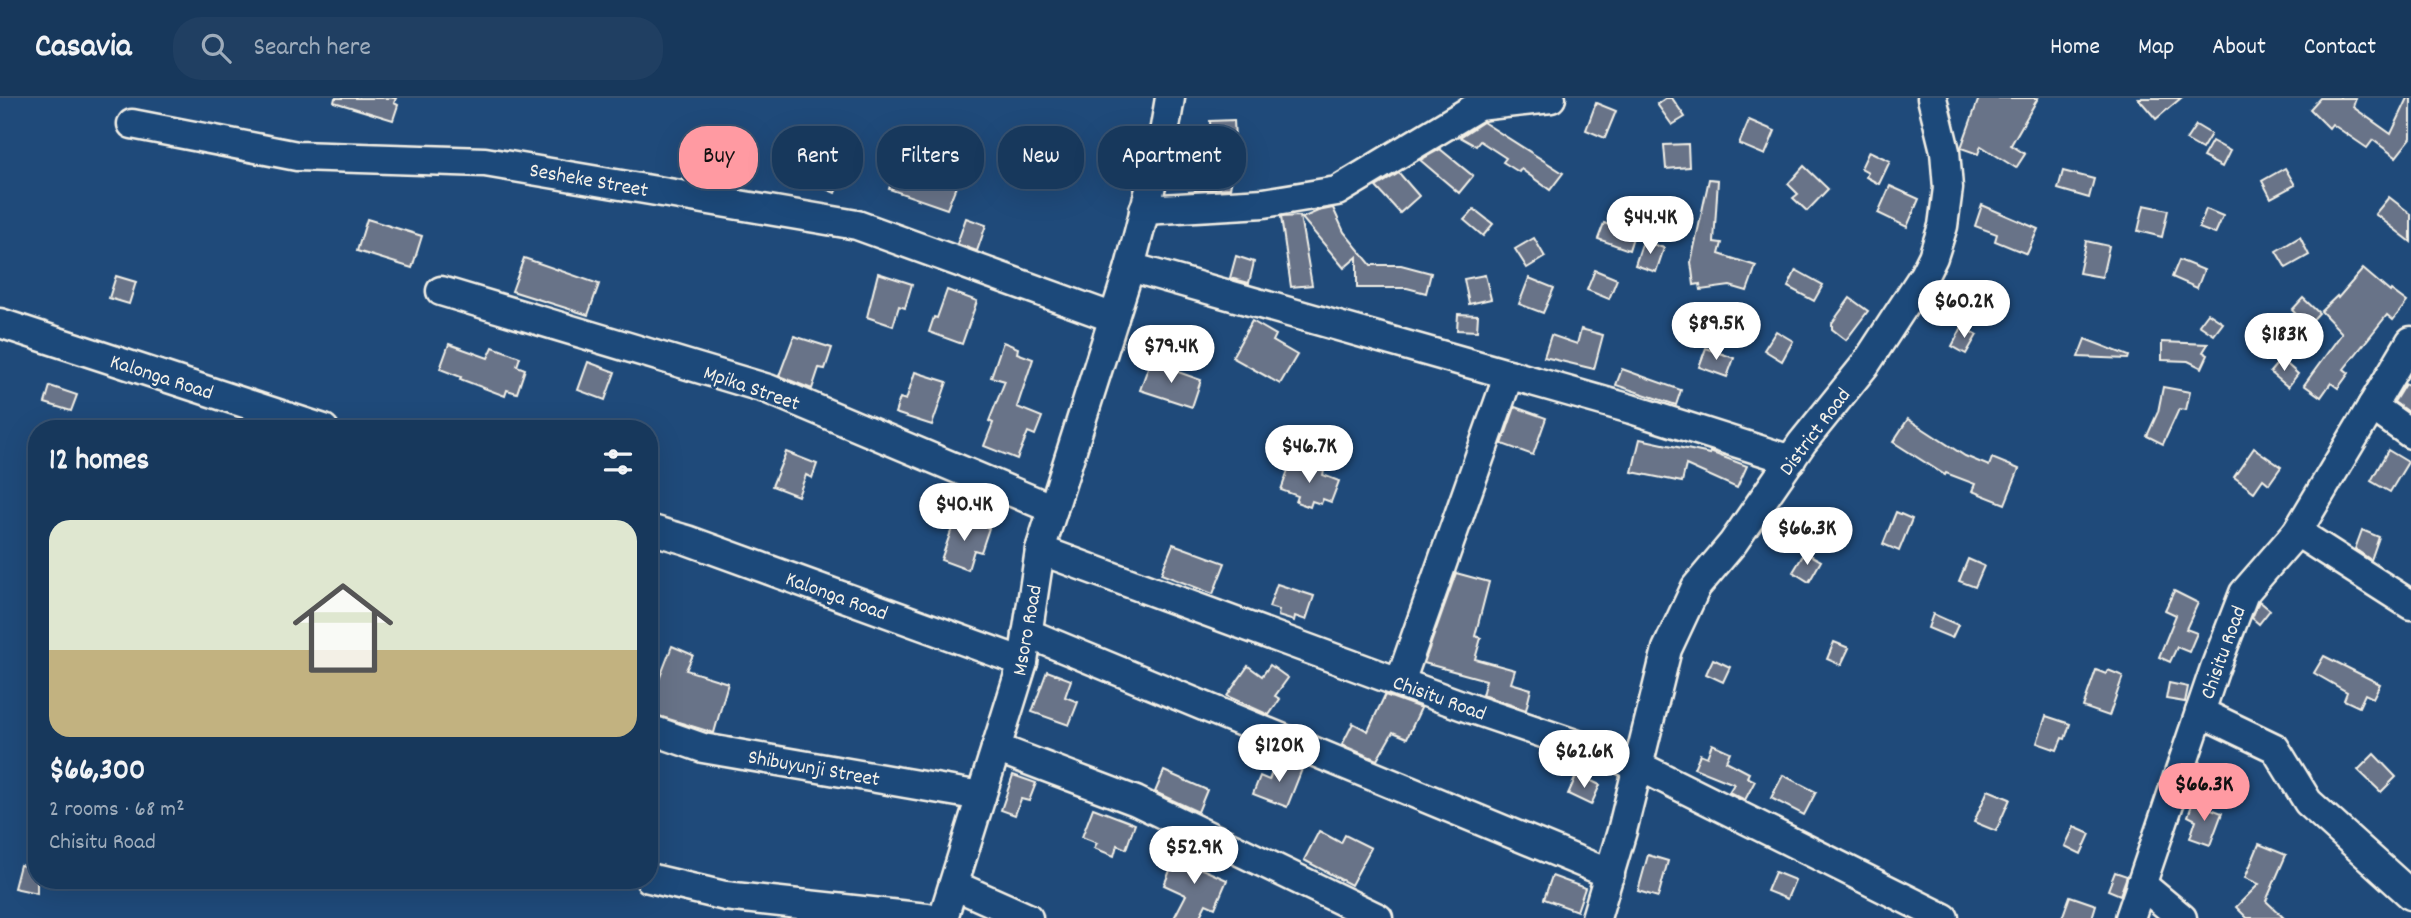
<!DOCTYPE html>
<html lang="en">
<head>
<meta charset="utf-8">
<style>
	:root { --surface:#17385c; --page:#203f62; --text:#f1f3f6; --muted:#9eacbb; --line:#365272; --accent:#ff9aa2 }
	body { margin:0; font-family:Dekko,sans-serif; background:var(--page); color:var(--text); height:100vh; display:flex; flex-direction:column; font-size:26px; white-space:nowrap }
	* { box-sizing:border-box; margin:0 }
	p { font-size:23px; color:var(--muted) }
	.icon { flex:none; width:38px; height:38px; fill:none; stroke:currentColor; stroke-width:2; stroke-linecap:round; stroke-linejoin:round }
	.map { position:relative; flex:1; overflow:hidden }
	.side { position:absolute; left:28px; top:322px; width:630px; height:469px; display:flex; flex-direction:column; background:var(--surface); border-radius:28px; box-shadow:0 7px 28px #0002,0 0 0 2px var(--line) }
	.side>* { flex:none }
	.banner { position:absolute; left:679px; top:28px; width:665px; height:63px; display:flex; gap:14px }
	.price { position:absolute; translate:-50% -60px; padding:0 16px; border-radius:24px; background:#fff; color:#222; font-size:23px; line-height:46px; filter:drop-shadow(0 2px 4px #0008) }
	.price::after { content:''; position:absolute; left:50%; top:42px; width:21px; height:16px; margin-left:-10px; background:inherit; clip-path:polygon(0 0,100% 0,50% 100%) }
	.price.active { background:var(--accent); color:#111 }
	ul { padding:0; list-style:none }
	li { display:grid; align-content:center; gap:14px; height:371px; padding:0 21px }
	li+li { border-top:2px solid var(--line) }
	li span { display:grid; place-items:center; height:217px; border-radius:21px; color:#555 }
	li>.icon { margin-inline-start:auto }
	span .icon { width:126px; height:126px; fill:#fffc; stroke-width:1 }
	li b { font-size:30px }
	h2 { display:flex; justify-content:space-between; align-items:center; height:84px; padding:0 21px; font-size:30px }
	.pill { padding:0 24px; border-radius:28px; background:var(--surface); box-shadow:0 7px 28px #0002,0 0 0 2px var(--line); font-size:24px; line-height:63px }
	.pill.active { background:var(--accent); color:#111 }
	header { display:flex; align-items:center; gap:42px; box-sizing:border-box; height:98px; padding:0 35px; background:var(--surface); border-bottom:2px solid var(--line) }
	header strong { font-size:33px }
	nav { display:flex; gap:38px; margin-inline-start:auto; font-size:24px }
	.search { width:490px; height:63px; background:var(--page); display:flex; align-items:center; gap:18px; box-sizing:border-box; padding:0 24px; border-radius:28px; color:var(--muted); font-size:26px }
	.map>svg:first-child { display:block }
	.building { fill:#687388; stroke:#f4f1e8; stroke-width:2 }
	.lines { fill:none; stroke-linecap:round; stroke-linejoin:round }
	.minor-casing { stroke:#f4f1e8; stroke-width:33 }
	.minor { stroke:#1f4a7a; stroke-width:28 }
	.labels { text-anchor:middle; stroke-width:5; stroke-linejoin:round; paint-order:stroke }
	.street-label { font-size:21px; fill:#f4f1e8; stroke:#1f4a7a }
</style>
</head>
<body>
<header>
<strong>Casavia</strong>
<div class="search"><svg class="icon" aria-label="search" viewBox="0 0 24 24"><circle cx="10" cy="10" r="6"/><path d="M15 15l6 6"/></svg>Search here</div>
<nav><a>Home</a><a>Map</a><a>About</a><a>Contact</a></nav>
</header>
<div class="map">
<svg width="2411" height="820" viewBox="0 0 2411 820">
	<rect width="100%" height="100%" fill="#1f4a7a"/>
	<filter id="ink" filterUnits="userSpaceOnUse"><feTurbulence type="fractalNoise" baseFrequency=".0143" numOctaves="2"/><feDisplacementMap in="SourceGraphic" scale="14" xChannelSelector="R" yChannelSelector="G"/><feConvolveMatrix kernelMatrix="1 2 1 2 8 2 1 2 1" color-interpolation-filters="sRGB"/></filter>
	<g filter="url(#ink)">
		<g class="building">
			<path d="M335,0H396L394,5L398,7L393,22L334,4Z"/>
			<path d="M1666,0H1672L1685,19L1672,27L1657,6Z"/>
			<path d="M1979,0H2038L2011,47L2025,56L2016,70L1981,48L1978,56L1961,50Z"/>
			<path d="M2138,0H2181L2156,21Z"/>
			<path d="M2320,0H2356L2353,9L2391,36L2408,0H2411V40L2396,59L2373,42L2367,50L2332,26L2329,30L2310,11Z"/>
			<path d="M1596,5L1616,13L1605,40L1586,32Z"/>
			<path d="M1234,22L1235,42H1211L1210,23Z"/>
			<path d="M1749,22L1775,33L1765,57L1739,46Z"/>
			<path d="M1483,24L1563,75L1550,92L1521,71L1519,74L1503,64L1506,60L1480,43L1476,48L1460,39Z"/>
			<path d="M2196,27L2211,36L2202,51L2186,42Z"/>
			<path d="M2212,43L2230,53L2222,69L2203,59Z"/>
			<path d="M1688,46L1689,69L1666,71L1664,47Z"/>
			<path d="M1440,51L1473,78L1459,95L1420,62Z"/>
			<path d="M1869,53L1890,63L1879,86L1866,79L1868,74L1861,70Z"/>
			<path d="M819,61L844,71L835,95L810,84Z"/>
			<path d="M899,62L958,83L947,111L889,91Z"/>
			<path d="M1804,68L1828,91L1807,113L1793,100L1798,96L1788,86Z"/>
			<path d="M1201,70L1233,77L1230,90L1195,92Z"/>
			<path d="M2285,70L2295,87L2271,100L2262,83Z"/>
			<path d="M2063,73L2094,81L2089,100L2058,91Z"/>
			<path d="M1399,75L1419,98L1400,115L1376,89Z"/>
			<path d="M1709,81L1718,82L1714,144L1722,145L1719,156L1756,168L1747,193L1730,188L1701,192L1700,186L1694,187L1691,164Z"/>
			<path d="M1890,88L1919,101L1907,129L1878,115Z"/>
			<path d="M2389,99L2411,116V144L2375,116Z"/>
			<path d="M1982,107L2038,131L2027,156L1995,143L1997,136L1975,128Z"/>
			<path d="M2144,107L2168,112L2162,139L2138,133Z"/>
			<path d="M1333,110L1344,134L1371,167H1401L1431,175L1426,195L1407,190H1357V159L1344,170L1302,120L1318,113Z"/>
			<path d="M1474,111L1493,126L1483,138L1464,122Z"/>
			<path d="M2206,111L2223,118L2215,136L2199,130Z"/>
			<path d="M1300,118L1312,187L1291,189L1281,119Z"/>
			<path d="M966,120L986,127L977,153L957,146Z"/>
			<path d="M367,121L422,138L412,170L357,153Z"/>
			<path d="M1604,125L1634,136L1629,152L1598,141Z"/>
			<path d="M2300,139L2309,157L2286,170L2276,153Z"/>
			<path d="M1534,140L1545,159L1527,170L1515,151Z"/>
			<path d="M1643,143L1664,150L1656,174L1635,167Z"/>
			<path d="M2086,143L2109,148L2102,179L2079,175Z"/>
			<path d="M1236,158L1254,164L1249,185L1230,180Z"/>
			<path d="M524,160L599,186L588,217L512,193Z"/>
			<path d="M2179,162L2204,172L2197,190L2172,179Z"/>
			<path d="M2363,171L2390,194L2391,192L2407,204L2393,222L2387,217L2344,271L2349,275L2338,290L2331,285L2321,299L2304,287L2342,235L2321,213L2337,198L2338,200Z"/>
			<path d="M1595,172L1617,181L1609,201L1587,192Z"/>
			<path d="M1796,172L1823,187L1814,203L1788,189Z"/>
			<path d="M878,175L912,186L905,210L899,208L893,228L867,219Z"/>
			<path d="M1485,177L1491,201L1469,206L1464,181Z"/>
			<path d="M116,178L136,184L129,206L109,200Z"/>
			<path d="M1529,180L1554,190L1543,215L1519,206Z"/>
			<path d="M947,192L977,203L962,246L929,234L934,219L937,220Z"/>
			<path d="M1850,200L1868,213L1846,242L1832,231V225Z"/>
			<path d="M2303,200L2319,215L2307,228L2292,212Z"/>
			<path d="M2208,215L2223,225L2214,237L2199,227Z"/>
			<path d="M1458,216L1478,217L1477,233L1457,232Z"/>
			<path d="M1252,223L1276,237L1273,243L1297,257L1280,286L1232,259Z"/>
			<path d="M1962,229L1977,237L1966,256L1952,248Z"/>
			<path d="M1581,231L1603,237L1594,271L1544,259L1551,237L1577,246Z"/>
			<path d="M1776,233L1793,243L1782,263L1764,252Z"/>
			<path d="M794,238L832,250L825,271L819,270L812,291L779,278Z"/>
			<path d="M2085,241L2129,258L2128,261L2078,259Z"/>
			<path d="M1003,244L1018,250L1017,255L1033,261L1017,309L1042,319L1035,337L1028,334L1017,361L984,348L993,325L989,323L1005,283L991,279Z"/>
			<path d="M2162,244L2208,246L2203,254L2208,257L2202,270L2188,263L2162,262Z"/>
			<path d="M449,246L488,260L493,249L520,259L517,268L525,271L517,295L507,292L505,298L460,281L461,279L440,271Z"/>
			<path d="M1706,250L1734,260L1727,279L1699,269Z"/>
			<path d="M2281,261L2298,276L2288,289L2270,274Z"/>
			<path d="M588,264L615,274L605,302L578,292Z"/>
			<path d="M1150,264L1201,282L1192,309L1140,292Z"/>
			<path d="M1622,271L1681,292L1676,307L1616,287Z"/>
			<path d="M915,274L947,284L932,327L895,315L900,300L906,302Z"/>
			<path d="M2405,286L2411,290V316L2394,304Z"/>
			<path d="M50,288L77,297L71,313L45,305Z"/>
			<path d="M2163,289L2190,294L2186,312L2179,311L2163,346L2147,338L2158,314Z"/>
			<path d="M1515,309L1546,320L1533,357L1502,346Z"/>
			<path d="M1908,321L1965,358L1989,368L1992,360L2019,371L2005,406L1972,393L1975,386L1946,375L1945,377L1893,344Z"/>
			<path d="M1640,341L1710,356V354L1747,368L1737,390L1686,367L1682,384L1632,374Z"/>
			<path d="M2254,350L2281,369L2269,386L2263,381L2254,394L2234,379Z"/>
			<path d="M2388,352L2408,364L2390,394L2371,383Z"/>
			<path d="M786,354L817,366L812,380L806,377L798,398L772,388Z"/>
			<path d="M1304,366L1324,373L1323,377L1339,383L1331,404L1323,401L1321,406L1312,403L1310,409L1296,404L1298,398L1281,392L1290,367L1302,371Z"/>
			<path d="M1896,414L1912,421L1899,453L1883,446Z"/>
			<path d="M956,419L989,430L981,454L974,452L968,472L941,462Z"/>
			<path d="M2362,432L2379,439L2371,462L2355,451Z"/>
			<path d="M1173,446L1225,465L1213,496L1161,476Z"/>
			<path d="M1805,454L1821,463L1809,484L1793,474Z"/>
			<path d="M1968,461L1984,468L1975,489L1959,483Z"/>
			<path d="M1456,475L1489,484L1475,538L1481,540L1475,561L1515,572L1511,585L1531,591L1526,612L1482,597L1486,582L1424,565Z"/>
			<path d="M1277,486L1314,498L1306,522L1295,518L1294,523L1278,518L1279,512L1269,509Z"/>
			<path d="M2174,493L2198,505L2186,531L2197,535L2189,554L2177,549L2170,564L2159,559L2176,517L2165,512Z"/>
			<path d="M2259,503L2270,512L2259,526L2252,520Z"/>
			<path d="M1933,516L1958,527L1952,540L1928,530Z"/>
			<path d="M1834,544L1849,550L1841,567L1827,561Z"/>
			<path d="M672,548L693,557L686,572L728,585L714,635L649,615V590L655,592Z"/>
			<path d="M2324,558L2380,586L2373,600L2365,596L2359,609L2344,602L2347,594L2314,575Z"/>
			<path d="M1713,561L1730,569L1723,584L1706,576Z"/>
			<path d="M1270,567L1288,580L1275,598L1280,601L1269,617L1227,598L1248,568L1262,578Z"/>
			<path d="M2096,572L2106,576L2108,572L2123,578L2109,618L2083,609Z"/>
			<path d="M1047,573L1071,582L1065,599L1078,604L1069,627L1032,614Z"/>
			<path d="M2169,585L2188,589L2185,604L2166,601Z"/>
			<path d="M1385,597L1421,610L1407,640L1393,634L1377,662L1342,647L1353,625L1368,633Z"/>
			<path d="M2046,618L2070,626L2065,641L2062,640L2057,652L2037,645Z"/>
			<path d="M1712,646L1730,654L1726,663L1749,675L1747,679L1755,683L1745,702L1729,694L1734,686L1694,670L1700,656L1707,659Z"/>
			<path d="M2374,656L2396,679L2381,694L2358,672Z"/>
			<path d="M1277,661L1302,671L1287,709L1253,696L1260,678L1269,682Z"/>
			<path d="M1164,673L1207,692L1198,714L1155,694Z"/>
			<path d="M1577,676L1600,687L1591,707L1568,696Z"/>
			<path d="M1013,677L1036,685L1029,703L1021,701L1015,717L1001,712Z"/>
			<path d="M1783,677L1816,694L1804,717L1771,700Z"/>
			<path d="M1988,692L2010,701L1996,733L1974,724Z"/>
			<path d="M2193,704L2222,715L2210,747L2190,740L2196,722L2188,718Z"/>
			<path d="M1093,710L1135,726L1126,751L1117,747L1114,758L1094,750L1097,745L1082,739Z"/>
			<path d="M2074,729L2090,736L2081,756L2065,748Z"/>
			<path d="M1319,733L1341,745L1345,737L1371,750L1351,787L1304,762Z"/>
			<path d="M2259,746L2286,757L2266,803L2284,820H2247L2236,809L2259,786L2245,780Z"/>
			<path d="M1178,753L1198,762L1195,768L1227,782L1215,810L1206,806L1199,820H1174L1186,797L1164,787Z"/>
			<path d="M1648,757L1668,763L1658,799L1638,793Z"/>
			<path d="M20,767L37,771V795L14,790Z"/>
			<path d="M1775,774L1795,782L1787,801L1767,793Z"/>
			<path d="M2115,774L2127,778L2120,797L2108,792Z"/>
			<path d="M1552,778L1585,790L1577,813L1544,801Z"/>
			<path d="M2070,798L2096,807L2092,820H2062Z"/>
		</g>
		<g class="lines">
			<defs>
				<g id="minor">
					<path d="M132,26L297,58L485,64L857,127L1114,220"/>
					<path d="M1144,112L1264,105L1337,93L1478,8L1551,0"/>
					<path d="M1130,169L1631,311L1791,362"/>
					<path d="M441,193L768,291L1053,411"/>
					<path d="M0,225L324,331"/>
					<path d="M2372,308L2411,336"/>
					<path d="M649,431L687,442L1023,564"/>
					<path d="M2297,434L2411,507"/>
					<path d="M1040,452L1472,611L1637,667L1944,820"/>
					<path d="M1027,535L1610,776"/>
					<path d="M1400,584L1509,276"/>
					<path d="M2200,614L2275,650L2308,704L2411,797"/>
					<path d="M649,631L703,650L981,698"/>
					<path d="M996,650L1136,703L1378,820"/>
					<path d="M649,780L725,798L927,820"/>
					<path d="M2141,786L2182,820"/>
					<path d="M954,787L1028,820"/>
					<path d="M943,820L1023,564L1040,452L1130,169L1163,41L1170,0"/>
					<path d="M1596,820L1622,733L1667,551L1696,489L1733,445L1802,345L1865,267L1924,177L1933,159L1943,128L1948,90L1945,53L1932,0"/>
					<path d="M2130,820L2215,570L2244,495L2297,434L2411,243"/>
				</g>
			</defs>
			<use href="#minor" class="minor-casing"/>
			<use href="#minor" class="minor"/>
		</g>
	</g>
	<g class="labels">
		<g class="street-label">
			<text transform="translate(589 81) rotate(10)" y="7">Sesheke Street</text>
			<text transform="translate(162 278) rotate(18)" y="7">Kalonga Road</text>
			<text transform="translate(752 289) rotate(19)" y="7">Mpika Street</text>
			<text transform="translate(1814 333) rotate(-53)" y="7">District Road</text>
			<text transform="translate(837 497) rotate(20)" y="7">Kalonga Road</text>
			<text transform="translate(1026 532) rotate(-80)" y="7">Msoro Road</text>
			<text transform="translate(2222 554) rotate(-70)" y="7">Chisitu Road</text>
			<text transform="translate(1440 599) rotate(20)" y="7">Chisitu Road</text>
			<text transform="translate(814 669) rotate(10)" y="7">Shibuyunji Street</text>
		</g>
	</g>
</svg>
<b class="price" style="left:1650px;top:158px">$44.4K</b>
<b class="price" style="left:1964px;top:242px">$60.2K</b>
<b class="price" style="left:1716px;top:264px">$89.5K</b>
<b class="price" style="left:2284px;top:275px">$183K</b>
<b class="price" style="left:1171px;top:287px">$79.4K</b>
<b class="price" style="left:1309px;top:387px">$46.7K</b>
<b class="price" style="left:964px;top:445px">$40.4K</b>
<b class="price" style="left:1807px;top:469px">$66.3K</b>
<b class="price" style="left:1279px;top:686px">$120K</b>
<b class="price" style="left:1584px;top:692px">$62.6K</b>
<b class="price active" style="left:2204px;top:725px">$66.3K</b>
<b class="price" style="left:1194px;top:788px">$52.9K</b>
<div class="banner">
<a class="pill active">Buy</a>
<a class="pill">Rent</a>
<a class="pill">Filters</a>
<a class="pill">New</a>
<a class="pill">Apartment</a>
</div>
<section class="side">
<h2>12 homes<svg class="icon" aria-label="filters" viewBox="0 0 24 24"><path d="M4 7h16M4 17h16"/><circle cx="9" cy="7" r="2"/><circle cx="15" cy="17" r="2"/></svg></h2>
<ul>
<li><span style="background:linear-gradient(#dfe7d0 60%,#c2b280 0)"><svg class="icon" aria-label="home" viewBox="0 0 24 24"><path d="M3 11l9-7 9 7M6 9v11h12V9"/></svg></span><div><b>$66,300</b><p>2 rooms · 68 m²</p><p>Chisitu Road</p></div></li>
</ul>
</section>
</div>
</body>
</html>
